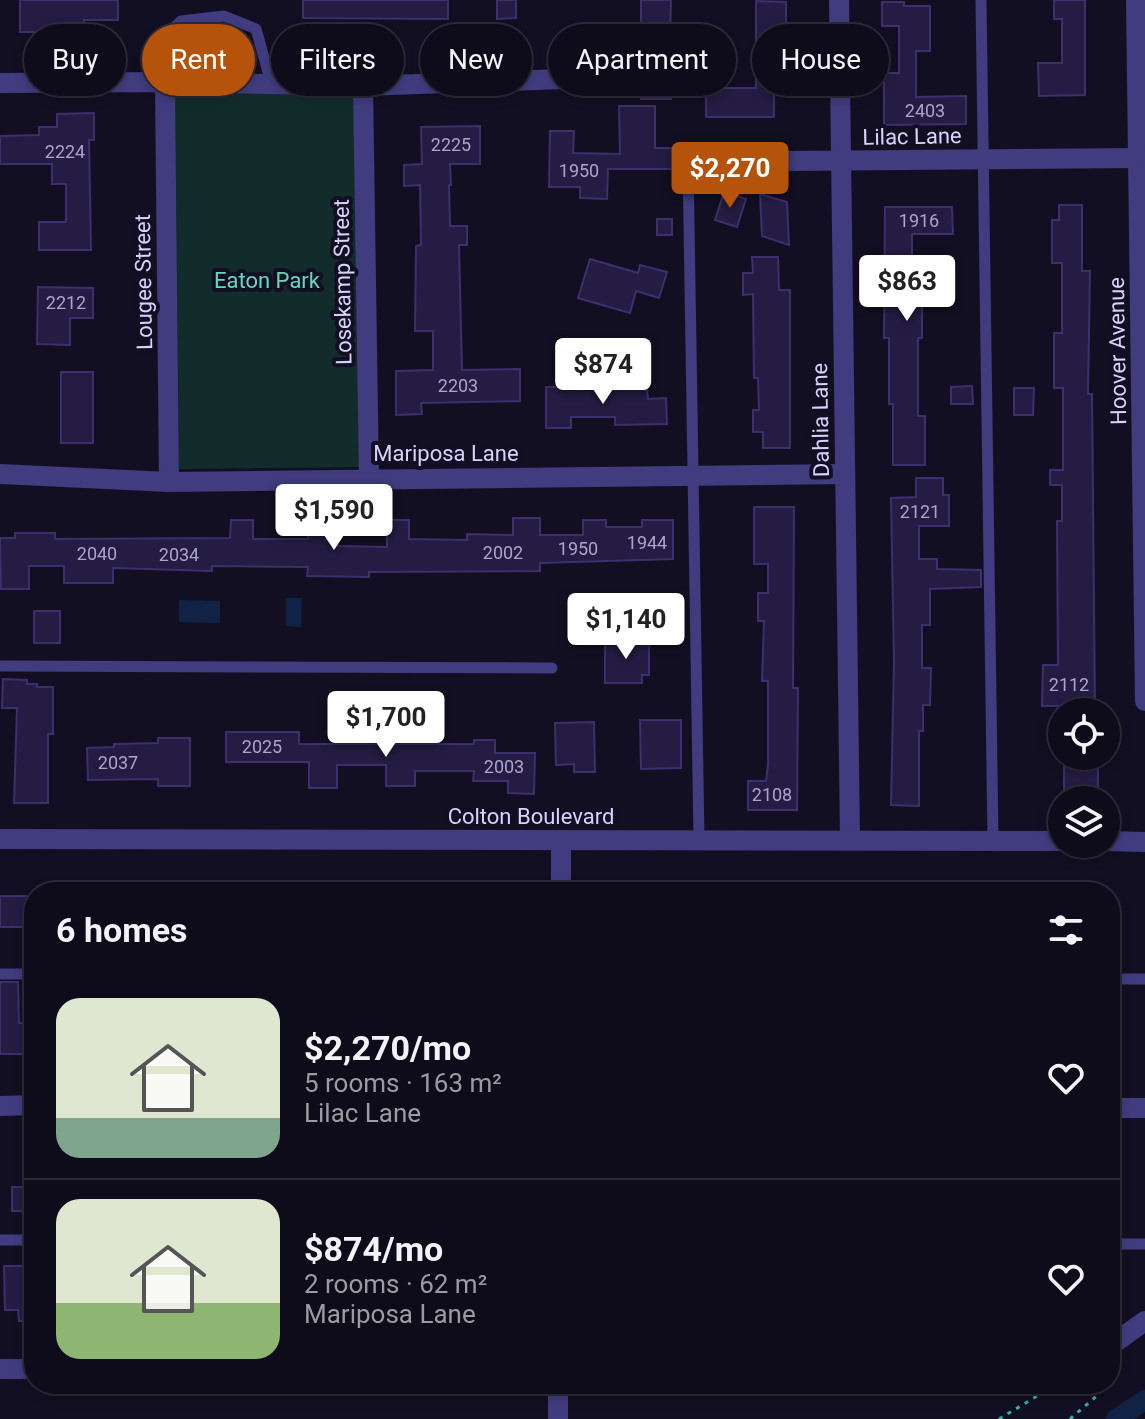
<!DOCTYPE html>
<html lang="en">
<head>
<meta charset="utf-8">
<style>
	:root { --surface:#0e0b1a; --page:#171423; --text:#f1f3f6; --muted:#9b9ba2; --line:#2e2b39; --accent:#b45309 }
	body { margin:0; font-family:Roboto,sans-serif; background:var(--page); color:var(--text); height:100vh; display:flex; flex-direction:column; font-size:30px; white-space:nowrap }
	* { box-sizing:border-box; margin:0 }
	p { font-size:26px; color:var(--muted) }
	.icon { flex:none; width:44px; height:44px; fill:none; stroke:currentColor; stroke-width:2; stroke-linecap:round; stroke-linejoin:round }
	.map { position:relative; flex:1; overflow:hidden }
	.drawer { position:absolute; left:24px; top:882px; width:1096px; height:512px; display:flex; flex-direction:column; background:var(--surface); border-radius:32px; box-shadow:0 4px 12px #0003,0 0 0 2px var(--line) }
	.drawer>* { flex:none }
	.banner { position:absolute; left:24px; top:24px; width:1098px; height:72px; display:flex; gap:16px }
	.buttons { position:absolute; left:1048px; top:698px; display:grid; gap:16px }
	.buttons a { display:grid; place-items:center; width:72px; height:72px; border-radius:50%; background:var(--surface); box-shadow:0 4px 12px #0003,0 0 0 2px var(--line); font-size:40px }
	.price { position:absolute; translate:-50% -68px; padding:0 18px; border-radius:8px; background:#fff; color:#222; font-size:26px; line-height:52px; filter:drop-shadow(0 2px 4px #0008) }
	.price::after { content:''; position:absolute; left:50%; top:48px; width:24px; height:18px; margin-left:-12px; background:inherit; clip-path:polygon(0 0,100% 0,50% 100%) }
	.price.current { background:var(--accent); color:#fff }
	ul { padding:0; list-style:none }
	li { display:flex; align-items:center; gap:24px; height:200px; padding:0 32px }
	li+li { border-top:2px solid var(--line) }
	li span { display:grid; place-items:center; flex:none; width:224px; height:160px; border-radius:24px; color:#555 }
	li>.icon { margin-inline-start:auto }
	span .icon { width:96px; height:96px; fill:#fffc; stroke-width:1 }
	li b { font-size:34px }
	h2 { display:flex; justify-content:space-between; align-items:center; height:96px; padding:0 32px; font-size:34px }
	.chip { padding:0 28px; border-radius:36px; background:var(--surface); box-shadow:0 4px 12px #0003,0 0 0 2px var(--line); font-size:28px; line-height:72px }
	.chip.current { background:var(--accent); color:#fff }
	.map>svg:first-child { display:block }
	.green { fill:#122c2b }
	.water { fill:#102345 }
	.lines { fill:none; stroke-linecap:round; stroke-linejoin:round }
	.canal { stroke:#102345; stroke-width:20 }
	.building { fill:#241c42; stroke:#3d2f6d; stroke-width:2 }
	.path { stroke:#34afab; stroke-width:3; stroke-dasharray:4 6; stroke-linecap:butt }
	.service { stroke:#403c7f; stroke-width:11 }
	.minor { stroke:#403c7f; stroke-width:20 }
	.tertiary { stroke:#403c7f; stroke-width:20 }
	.labels { text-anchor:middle; stroke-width:8; stroke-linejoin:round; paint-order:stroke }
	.number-label { font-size:18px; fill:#aba4ce }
	.street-label { font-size:22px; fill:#d8d2fd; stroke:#130f22 }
	.park-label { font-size:22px; fill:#61d9bf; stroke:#130f22 }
</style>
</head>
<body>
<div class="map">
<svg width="1145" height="1419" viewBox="0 0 1145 1419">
	<rect width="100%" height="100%" fill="#130f22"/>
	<path class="green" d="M356,91L360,467L179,469L175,92Z"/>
	<g class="water">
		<path d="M286,598H302L301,627L286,626Z"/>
		<path d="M179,600L220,601V623L179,622Z"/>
	</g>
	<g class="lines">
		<path class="canal" d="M1116,1419L1145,1400"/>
	</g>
	<g class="building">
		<path d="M20,0H118V20H84V32H20Z"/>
		<path d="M303,0H448V19L303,18Z"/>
		<path d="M497,0H516V18L497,19Z"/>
		<path d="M641,0H671L670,36H679V56H671V99H641Z"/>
		<path d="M1054,0H1085V95L1039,96L1038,63H1062V19H1054Z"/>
		<path d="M756,1L786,2V63H774V117H706V88H756Z"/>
		<path d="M882,2H904V6H930V51H916V97L966,96V124L884,125V73H899V26H882Z"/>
		<path d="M619,106H655V148H679L675,161L677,169H608L607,199L580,198V187H549L550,131H574L573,153L620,154Z"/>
		<path d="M94,113V140H89L91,250H39V222H66V184H52V164H0V136L39,135V127H57V114Z"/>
		<path d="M480,126V164H450L451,185H449L450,226H467V245H459L462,370L520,369V401L421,403L422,414L396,415V371L433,370V331H415L416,246L421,245L420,185L404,186V165L422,164L421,127Z"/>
		<path d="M724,192L746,199L737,227L715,220Z"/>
		<path d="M760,194L787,202L789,245L762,236Z"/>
		<path d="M1059,205H1082V271H1090L1088,394H1092L1095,712H1068V706H1042L1043,665H1058L1057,521H1062V485H1050V470H1063V388H1054V333H1062V263H1052V220H1059Z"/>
		<path d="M885,207H952L953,234H912V272H922V338H918V416H925V465H893V404H889V338H884Z"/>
		<rect x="657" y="219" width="15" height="16"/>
		<path d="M752,257H778L779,290H790V448H763V432H753V410H759L758,378H754L753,294L743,295V273H753Z"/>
		<path d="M590,259L638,273L640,265L667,272L659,298L636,291L630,313L578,298Z"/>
		<path d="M38,287L93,288V318H70V345L37,344Z"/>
		<rect x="61" y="372" width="32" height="71"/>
		<path d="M605,386V390L647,389L648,399L666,398L667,424L615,425V417H571V428H546V387Z"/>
		<path d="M972,386L973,404H951V387Z"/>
		<path d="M1014,388H1034L1033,415H1014Z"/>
		<path d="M916,478H943V495H949V526H919V559H937V569L981,570V587L930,589V625H922V668H931L930,705H923V731H919V806L891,805L894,662L891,498L916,497Z"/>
		<path d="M754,507H794L793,688H798L797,810H748V781H766L768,765V681H762L764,621H758V593H768V564H754Z"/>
		<path d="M513,518H540V535H583V520H606V527H642V520H673V559L540,563V571L369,572V577L307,576L308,567L212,566V571L113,568V583H64V566H29V589H1L0,538H15V533H55V539L230,538L231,520H253V539H308V524H338V546L387,547V520H409V539L467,540V534L513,535Z"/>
		<rect x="34" y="611" width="26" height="32"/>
		<path d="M605,640H649V675H642V683H605Z"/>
		<path d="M3,679L27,680V684H37V687H53V734H48V803H14L17,708H2Z"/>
		<path d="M640,720H681V768L641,769Z"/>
		<path d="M594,722L595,772H574V764L556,765L555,723Z"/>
		<path d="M226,732H299V744H474V740H495V753H535L534,794L508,793V781H473L474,771H415V786H386V765H337V788H309V762H226Z"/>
		<path d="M158,738H190V786H158V779L88,780L87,748L114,747V744L158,743Z"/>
		<path d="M1064,756H1098V790H1092V800H1064Z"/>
		<rect x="0" y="896" width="34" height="31"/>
		<path d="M0,982H18L19,1023H34V1054H0Z"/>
		<rect x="12" y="1187" width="22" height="24"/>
		<path d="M4,1266H34V1321H19L18,1310H5Z"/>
	</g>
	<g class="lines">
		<g class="path">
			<path d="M999,1419L1057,1384"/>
			<path d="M1070,1419L1099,1394L1103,1384"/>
		</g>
		<g class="service">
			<path d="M981,0L993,840"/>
			<path d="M150,82L158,43L181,21L224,16L256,29L271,83"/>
			<path d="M688,162L699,840"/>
			<path d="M0,666L552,668"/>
			<path d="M0,974H34"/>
			<path d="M1110,979H1145"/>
			<path d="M0,1240H34"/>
			<path d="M1110,1244H1145"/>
		</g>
		<g class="minor">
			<path d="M839,0L850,839"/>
			<path d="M1136,0L1145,701"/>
			<path d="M165,82L169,482"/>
			<path d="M0,83L165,82L363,86L563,79L582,45"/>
			<path d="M363,86L369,478"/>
			<path d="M688,162L1137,158"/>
			<path d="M0,474L169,482L845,474"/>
			<path d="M561,840V892"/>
			<path d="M0,1106L34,1105"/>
			<path d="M1110,1108H1145"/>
			<path d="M1110,1346L1145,1321"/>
			<path d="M0,1369H34"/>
			<path d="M558,1384V1419"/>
		</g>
		<g class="tertiary">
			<path d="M0,839L1062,841"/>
			<path d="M1106,841L1145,842"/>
		</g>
	</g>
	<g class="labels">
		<g class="number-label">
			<text x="925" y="117">2403</text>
			<text x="451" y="151">2225</text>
			<text x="65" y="158">2224</text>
			<text x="579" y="177">1950</text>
			<text x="919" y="227">1916</text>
			<text x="66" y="309">2212</text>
			<text x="458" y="392">2203</text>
			<text x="920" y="518">2121</text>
			<text x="647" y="549">1944</text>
			<text x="578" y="555">1950</text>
			<text x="503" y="559">2002</text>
			<text x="97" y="560">2040</text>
			<text x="179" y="561">2034</text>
			<text x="1069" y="691">2112</text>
			<text x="262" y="753">2025</text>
			<text x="118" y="769">2037</text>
			<text x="504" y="773">2003</text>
			<text x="772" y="801">2108</text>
		</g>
		<g class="street-label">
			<text transform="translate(912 136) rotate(-1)" y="8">Lilac Lane</text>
			<text transform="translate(143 282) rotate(-91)" y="8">Lougee Street</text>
			<text transform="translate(342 282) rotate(-91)" y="8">Losekamp Street</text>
			<text transform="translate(1117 351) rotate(-91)" y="8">Hoover Avenue</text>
			<text transform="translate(820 420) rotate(-91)" y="8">Dahlia Lane</text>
			<text x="446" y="461">Mariposa Lane</text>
			<text x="531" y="824">Colton Boulevard</text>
		</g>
		<g class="park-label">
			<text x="267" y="288">Eaton Park</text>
		</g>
	</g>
</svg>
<div class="buttons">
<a><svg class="icon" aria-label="locate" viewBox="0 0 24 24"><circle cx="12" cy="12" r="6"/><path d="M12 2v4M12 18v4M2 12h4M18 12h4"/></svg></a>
<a><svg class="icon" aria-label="layers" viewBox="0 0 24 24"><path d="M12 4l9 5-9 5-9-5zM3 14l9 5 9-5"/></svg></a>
</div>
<b class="price current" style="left:730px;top:210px">$2,270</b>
<b class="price" style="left:907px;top:323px">$863</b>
<b class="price" style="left:603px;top:406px">$874</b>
<b class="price" style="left:334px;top:552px">$1,590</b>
<b class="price" style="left:626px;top:661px">$1,140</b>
<b class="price" style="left:386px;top:759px">$1,700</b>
<div class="banner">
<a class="chip">Buy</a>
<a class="chip current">Rent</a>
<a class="chip">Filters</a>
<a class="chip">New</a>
<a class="chip">Apartment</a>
<a class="chip">House</a>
</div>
<section class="drawer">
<h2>6 homes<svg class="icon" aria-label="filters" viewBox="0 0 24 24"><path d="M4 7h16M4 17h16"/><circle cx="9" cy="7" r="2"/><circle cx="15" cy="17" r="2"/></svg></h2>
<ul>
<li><span style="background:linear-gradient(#dfe7d0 75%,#7fa58c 0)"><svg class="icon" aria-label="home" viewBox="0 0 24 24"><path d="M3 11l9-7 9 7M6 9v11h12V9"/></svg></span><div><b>$2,270/mo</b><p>5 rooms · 163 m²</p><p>Lilac Lane</p></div><svg class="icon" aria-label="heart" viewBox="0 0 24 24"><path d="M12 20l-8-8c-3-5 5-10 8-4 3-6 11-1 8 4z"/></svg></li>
<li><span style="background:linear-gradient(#dfe7d0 65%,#8fb573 0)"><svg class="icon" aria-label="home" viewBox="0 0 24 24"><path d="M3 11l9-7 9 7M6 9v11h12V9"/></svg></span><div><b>$874/mo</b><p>2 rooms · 62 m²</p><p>Mariposa Lane</p></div><svg class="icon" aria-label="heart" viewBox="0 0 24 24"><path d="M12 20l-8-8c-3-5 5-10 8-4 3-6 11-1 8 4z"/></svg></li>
</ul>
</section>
</div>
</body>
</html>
